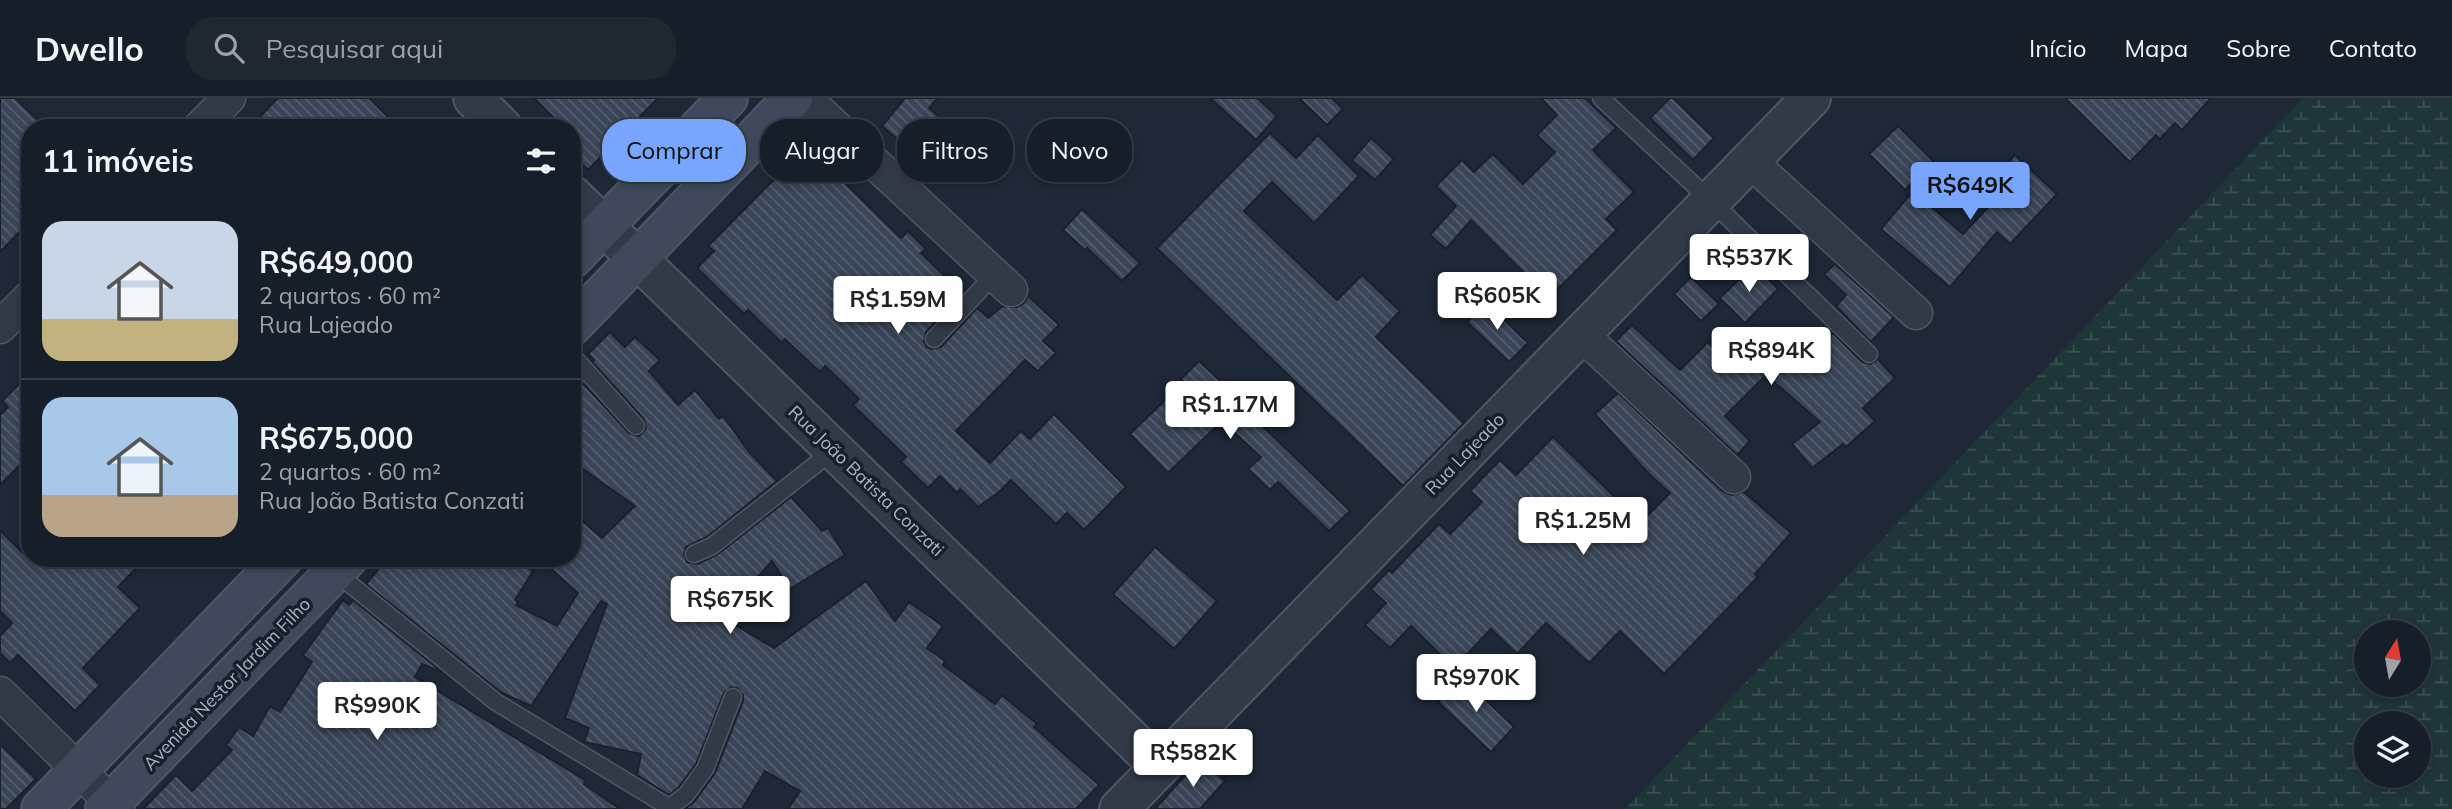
<!DOCTYPE html>
<html lang="pt">
<head>
<meta charset="utf-8">
<style>
	:root { --surface:#161e29; --page:#1f2731; --text:#f1f3f6; --muted:#9ea2a8; --line:#353c46; --accent:#78a6fe }
	body { margin:0; font-family:Mulish,sans-serif; background:var(--page); color:var(--text); height:100vh; display:flex; flex-direction:column; font-size:26px; white-space:nowrap }
	* { box-sizing:border-box; margin:0 }
	p { font-size:23px; color:var(--muted) }
	.icon { flex:none; width:38px; height:38px; fill:none; stroke:currentColor; stroke-width:2; stroke-linecap:round; stroke-linejoin:round }
	.map { position:relative; flex:1; overflow:hidden }
	.sheet { position:absolute; left:21px; top:21px; width:560px; height:448px; display:flex; flex-direction:column; background:var(--surface); border-radius:28px; box-shadow:0 4px 10px #0003,0 0 0 2px var(--line) }
	.sheet>* { flex:none }
	.guide { position:absolute; left:602px; top:21px; width:665px; height:63px; display:flex; gap:14px }
	.needle { width:46px; rotate:11deg }
	.buttons { position:absolute; left:2354px; top:522px; display:grid; gap:14px }
	.buttons a { display:grid; place-items:center; width:77px; height:77px; border-radius:50%; background:var(--surface); box-shadow:0 4px 10px #0003,0 0 0 2px var(--line); font-size:35px }
	.price { position:absolute; translate:-50% -60px; padding:0 16px; border-radius:7px; background:#fff; color:#222; font-size:23px; line-height:46px; filter:drop-shadow(0 2px 4px #0008) }
	.price::after { content:''; position:absolute; left:50%; top:42px; width:21px; height:16px; margin-left:-10px; background:inherit; clip-path:polygon(0 0,100% 0,50% 100%) }
	.price.selected { background:var(--accent); color:#111 }
	ul { padding:0; list-style:none }
	li { display:flex; align-items:center; gap:21px; height:175px; padding:0 21px }
	li+li { border-top:2px solid var(--line) }
	li span { display:grid; place-items:center; flex:none; width:196px; height:140px; border-radius:21px; color:#555 }
	li>.icon { margin-inline-start:auto }
	span .icon { width:84px; height:84px; fill:#fffc; stroke-width:1 }
	li b { font-size:30px }
	h2 { display:flex; justify-content:space-between; align-items:center; height:84px; padding:0 21px; font-size:30px }
	.pill { padding:0 24px; border-radius:28px; background:var(--surface); box-shadow:0 4px 10px #0003,0 0 0 2px var(--line); font-size:24px; line-height:63px }
	.pill.selected { background:var(--accent); color:#111 }
	header { display:flex; align-items:center; gap:42px; box-sizing:border-box; height:98px; padding:0 35px; background:var(--surface); border-bottom:2px solid var(--line) }
	header strong { font-size:33px }
	nav { display:flex; gap:38px; margin-inline-start:auto; font-size:24px }
	.search { width:490px; height:63px; background:var(--page); display:flex; align-items:center; gap:18px; box-sizing:border-box; padding:0 24px; border-radius:28px; color:var(--muted); font-size:26px }
	.map>svg:first-child { display:block }
	.wetland { fill:url(#wetland-marsh); fill-rule:evenodd }
	.building { fill:url(#building-back-hatch); stroke:#19212e; stroke-width:2 }
	.lines { fill:none; stroke-linecap:round; stroke-linejoin:round }
	.service-casing { stroke:#4f5766; stroke-width:19 }
	.minor-casing { stroke:#4f5766; stroke-width:35 }
	.tertiary-casing { stroke:#4f5766; stroke-width:42 }
	.secondary-casing { stroke:#4f5766; stroke-width:42 }
	.service { stroke:#323a48; stroke-width:16 }
	.minor { stroke:#323a48; stroke-width:32 }
	.tertiary { stroke:#323a48; stroke-width:38 }
	.secondary { stroke:#40495b; stroke-width:38 }
	.labels { text-anchor:middle; stroke-width:7; stroke-linejoin:round; paint-order:stroke }
	.street-label { font-size:18px; fill:#acb4c5; stroke:#181f2c }
</style>
</head>
<body>
<header>
<strong>Dwello</strong>
<div class="search"><svg class="icon" aria-label="search" viewBox="0 0 24 24"><circle cx="10" cy="10" r="6"/><path d="M15 15l6 6"/></svg>Pesquisar aqui</div>
<nav><a>Início</a><a>Mapa</a><a>Sobre</a><a>Contato</a></nav>
</header>
<div class="map">
<svg width="2452" height="711" viewBox="0 0 2452 711">
	<defs>
		<pattern id="wetland-marsh" width="20" height="14" patternUnits="userSpaceOnUse" patternTransform="scale(1.75)"><rect width="20" height="14" fill="#203538"/><path d="M1 5h8M5 5V1M11 12h8M15 12V8" fill="none" stroke="#3e5053"/></pattern>
		<pattern id="building-back-hatch" width="6" height="6" patternUnits="userSpaceOnUse" patternTransform="scale(1.75)"><rect width="6" height="6" fill="#3a4658"/><path d="M-1 5l2 2M0 0l6 6M5-1l2 2" fill="none" stroke="#545e6e"/></pattern>
	</defs>
	<rect width="100%" height="100%" fill="#1e2837"/>
	<path class="wetland" d="M2303,0H2452V711H1625ZM2366,534H2418V586H2366ZM2366,625H2418V677H2366Z"/>
	<g class="building">
		<path d="M0,0H15L46,30H30V123L0,154Z"/>
		<path d="M278,0H369L399,30H249Z"/>
		<path d="M534,0H658L588,72L572,56V30H564Z"/>
		<path d="M905,0H938L929,10L954,32L925,65L882,28Z"/>
		<path d="M1210,0H1257L1277,18L1256,42Z"/>
		<path d="M1299,0H1332L1343,11L1327,27Z"/>
		<path d="M1541,0H1585L1616,30L1593,52L1634,94L1606,121L1617,132L1549,200L1471,122L1446,151L1430,137L1456,108L1436,88L1462,62L1474,74L1493,56L1523,86L1555,54L1537,37L1557,17Z"/>
		<path d="M1670,0H1673L1714,40L1693,62L1650,20Z"/>
		<path d="M2065,0H2211L2182,32L2175,25L2160,41L2156,37L2130,64Z"/>
		<path d="M1898,28L1933,63L1905,92L1869,56Z"/>
		<path d="M1270,35L1296,60L1318,37L1359,78L1314,125L1272,84L1244,113L1337,202L1362,177L1400,213L1376,239L1464,325L1403,388L1157,150Z"/>
		<path d="M818,37L854,71L842,82L901,140L908,133L926,151L921,155L962,195L926,234L924,243L927,249L932,251L941,249L977,210L988,220L1003,208L1017,209L1024,205L1028,198L1059,227L1043,243L1056,255L1038,273L1025,262L956,333L990,365L1021,333L1030,341L1054,316L1126,389L1084,432L1067,415L1056,426L1011,382L998,395L978,409L960,391L957,395L940,378L928,390L901,364L906,359L853,307L859,301L842,284L825,268L820,274L785,241L782,245L748,212L744,216L697,170L714,153L708,148Z"/>
		<path d="M1371,40L1394,61L1375,82L1352,62Z"/>
		<path d="M2015,57L2057,96L2010,146L1997,134L1950,189L1881,131L1913,93L1963,136L1995,102L1983,91Z"/>
		<path d="M1082,111L1140,165L1122,183L1087,150L1085,152L1063,132Z"/>
		<path d="M1835,166L1894,219L1871,244L1836,208L1846,197L1824,176Z"/>
		<path d="M1754,167L1778,191L1745,225L1720,200Z"/>
		<path d="M1691,179L1719,206L1701,223L1674,196Z"/>
		<path d="M1486,204L1528,245L1509,264L1467,224Z"/>
		<path d="M1754,226L1800,272L1833,235L1862,264L1871,266L1878,261L1895,280L1863,310L1875,323L1846,349L1843,346L1812,370L1792,346L1820,324L1766,277L1725,318L1750,343L1737,357L1616,243L1632,227L1680,272L1708,244L1723,258Z"/>
		<path d="M610,234L625,249L635,239L660,262L649,273L678,307L695,292L719,321L723,318L750,355L777,383L707,439L686,449L684,456L687,464L698,466L718,456L791,399L822,433L828,430L845,457L790,491L772,463L722,519L774,550L866,483L895,523L909,504L943,528L927,550L945,563L943,567L995,606L1002,597L1037,626L1034,629L1099,687L1076,711H788L800,693L765,673L742,711H685L694,704L715,675L743,603V597L737,590L731,589L724,595L696,666L678,690L669,697L637,677L641,656L584,644L589,630L565,620L607,506L601,503L531,608L502,595L366,486L388,460H512L533,473L515,502L518,504L516,507L557,528L578,495L539,460H572V414L602,440L635,408L572,363V284L577,279L629,335L639,338L646,331L644,321L592,264L594,262L588,256Z"/>
		<path d="M1199,263L1249,310L1247,313L1350,413L1329,433L1278,384L1270,392L1248,371L1261,359L1222,323L1168,375L1130,336L1184,284L1181,281Z"/>
		<path d="M30,275V357L0,387V317L8,309L2,303Z"/>
		<path d="M1618,295L1721,392L1731,397L1744,394L1791,435L1755,476L1758,479L1664,576L1620,533L1589,565L1546,525L1517,556L1491,531L1454,570L1411,528L1390,550L1365,527L1386,505L1371,491L1389,472L1392,475L1439,426L1450,436L1482,404L1470,393L1500,362L1516,377L1553,339L1641,424L1670,395L1649,376L1595,316Z"/>
		<path d="M0,432L28,460H146L118,489L140,510L83,570L100,587L75,613L18,557L10,565L0,555V538L12,525L0,513Z"/>
		<path d="M1155,449L1217,503L1174,551L1113,496Z"/>
		<path d="M343,502L349,507L353,502L442,574L422,566L415,579L585,682L584,686L620,711H143L176,677L192,693L232,652L226,647L239,629L253,638L270,608L280,614L312,564L303,557Z"/>
		<path d="M1462,579L1514,629L1491,654L1438,604Z"/>
		<path d="M0,646L36,681L6,711H0Z"/>
		<path d="M1200,661L1225,683L1200,711H1155Z"/>
	</g>
	<g class="lines">
		<defs>
			<g id="service">
				<path d="M1601,0L1711,103L1869,256"/>
				<path d="M934,241L994,177"/>
				<path d="M572,257L636,328"/>
				<path d="M694,456L712,448L834,352"/>
				<path d="M335,474L496,604L672,711"/>
				<path d="M667,711L686,697L705,671L733,599"/>
			</g>
			<g id="minor">
				<path d="M805,0L1011,192"/>
				<path d="M199,30L229,0"/>
				<path d="M1750,63L1916,215"/>
				<path d="M0,229L30,199"/>
				<path d="M1581,236L1734,379"/>
				<path d="M0,595L118,711"/>
			</g>
			<g id="tertiary">
				<path d="M473,0L503,30"/>
				<path d="M572,97L1160,669"/>
				<path d="M1119,711L1811,0"/>
			</g>
			<g id="secondary">
				<path d="M572,161L728,0"/>
				<path d="M572,228L793,0"/>
				<path d="M41,711L283,460"/>
				<path d="M105,711L348,460"/>
			</g>
		</defs>
		<use href="#service" class="service-casing"/>
		<use href="#minor" class="minor-casing"/>
		<use href="#tertiary" class="tertiary-casing"/>
		<use href="#secondary" class="secondary-casing"/>
		<use href="#service" class="service"/>
		<use href="#minor" class="minor"/>
		<use href="#tertiary" class="tertiary"/>
		<use href="#secondary" class="secondary"/>
	</g>
	<g class="labels">
		<g class="street-label">
			<text transform="translate(1465 356) rotate(-46)" y="6">Rua Lajeado</text>
			<text transform="translate(866 383) rotate(44)" y="6">Rua João Batista Conzati</text>
			<text transform="translate(227 586) rotate(-46)" y="6">Avenida Nestor Jardim Filho</text>
		</g>
	</g>
</svg>
<div class="buttons">
<a><svg class="needle" viewBox="-14 -14 28 28"><path d="M0-13l5 13h-10z" fill="#e53935"/><path d="M0 13l5-13h-10z" fill="#9ea2a8"/></svg></a>
<a><svg class="icon" aria-label="layers" viewBox="0 0 24 24"><path d="M12 4l9 5-9 5-9-5zM3 14l9 5 9-5"/></svg></a>
</div>
<b class="price selected" style="left:1970px;top:124px">R$649K</b>
<b class="price" style="left:1749px;top:196px">R$537K</b>
<b class="price" style="left:1497px;top:234px">R$605K</b>
<b class="price" style="left:898px;top:238px">R$1.59M</b>
<b class="price" style="left:1771px;top:289px">R$894K</b>
<b class="price" style="left:1230px;top:343px">R$1.17M</b>
<b class="price" style="left:1583px;top:459px">R$1.25M</b>
<b class="price" style="left:730px;top:538px">R$675K</b>
<b class="price" style="left:1476px;top:616px">R$970K</b>
<b class="price" style="left:377px;top:644px">R$990K</b>
<b class="price" style="left:1193px;top:691px">R$582K</b>
<div class="guide">
<a class="pill selected">Comprar</a>
<a class="pill">Alugar</a>
<a class="pill">Filtros</a>
<a class="pill">Novo</a>
</div>
<section class="sheet">
<h2>11 imóveis<svg class="icon" aria-label="filters" viewBox="0 0 24 24"><path d="M4 7h16M4 17h16"/><circle cx="9" cy="7" r="2"/><circle cx="15" cy="17" r="2"/></svg></h2>
<ul>
<li><span style="background:linear-gradient(#c9d6e8 70%,#c2b280 0)"><svg class="icon" aria-label="home" viewBox="0 0 24 24"><path d="M3 11l9-7 9 7M6 9v11h12V9"/></svg></span><div><b>R$649,000</b><p>2 quartos · 60 m²</p><p>Rua Lajeado</p></div></li>
<li><span style="background:linear-gradient(#a9c7e8 70%,#b9a48a 0)"><svg class="icon" aria-label="home" viewBox="0 0 24 24"><path d="M3 11l9-7 9 7M6 9v11h12V9"/></svg></span><div><b>R$675,000</b><p>2 quartos · 60 m²</p><p>Rua João Batista Conzati</p></div></li>
</ul>
</section>
</div>
</body>
</html>
